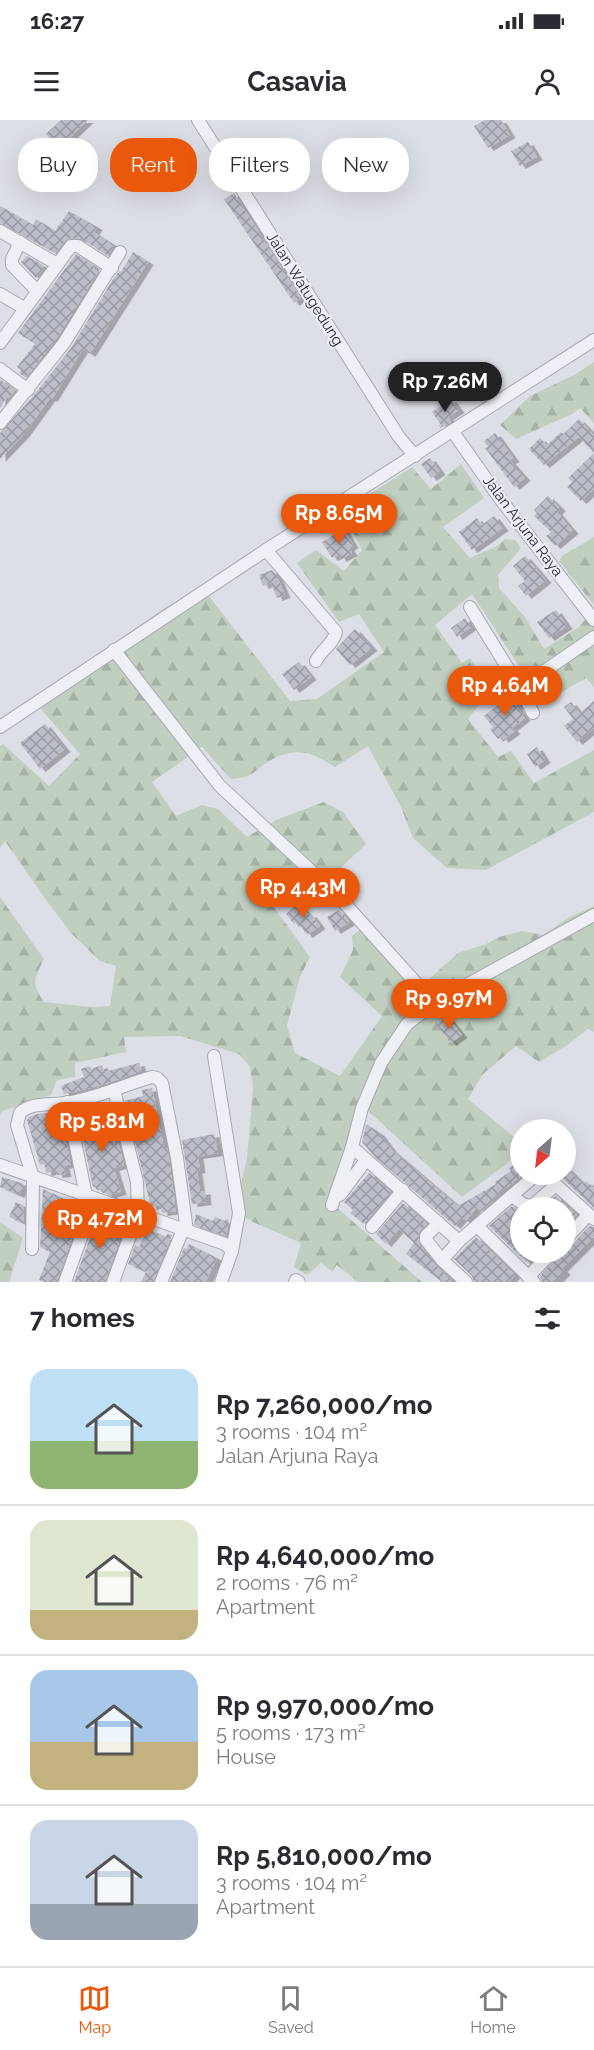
<!DOCTYPE html>
<html lang="en">
<head>
<meta charset="utf-8">
<style>
	:root { --surface:#fff; --page:#f2f2f3; --text:#2b2b33; --muted:#7c7c81; --line:#e1e1e2; --accent:#ea580c }
	body { margin:0; font-family:Raleway,sans-serif; background:var(--page); color:var(--text); height:100vh; display:flex; flex-direction:column; font-size:22px; white-space:nowrap }
	* { box-sizing:border-box; margin:0 }
	p { font-size:20px; color:var(--muted) }
	.icon { flex:none; width:33px; height:33px; fill:none; stroke:currentColor; stroke-width:2; stroke-linecap:round; stroke-linejoin:round }
	.map { position:relative; height:1162px; overflow:hidden }
	.drawer { display:flex; flex-direction:column; background:var(--surface); flex:1 }
	.drawer>* { flex:none }
	.top-card { position:absolute; left:18px; top:18px; width:558px; height:54px; display:flex; gap:12px }
	.needle { width:39px; rotate:208deg }
	.tools { position:absolute; left:510px; top:999px; display:grid; gap:12px }
	.tools a { display:grid; place-items:center; width:66px; height:66px; border-radius:50%; background:var(--surface); box-shadow:0 6px 24px #0002; font-size:30px }
	.price { position:absolute; translate:-50% -51px; padding:0 14px; border-radius:21px; background:var(--accent); color:#fff; font-size:20px; line-height:39px; filter:drop-shadow(0 2px 3px #0008) }
	.price::after { content:''; position:absolute; left:50%; top:36px; width:18px; height:14px; margin-left:-9px; background:inherit; clip-path:polygon(0 0,100% 0,50% 100%) }
	.price.active { background:#222; color:#fff }
	ul { padding:0; list-style:none }
	li { display:flex; align-items:center; gap:18px; height:150px; padding:0 30px }
	li+li { border-top:2px solid var(--line) }
	li span { display:grid; place-items:center; flex:none; width:168px; height:120px; border-radius:18px; color:#555 }
	li>.icon { margin-inline-start:auto }
	span .icon { width:72px; height:72px; fill:#fffc; stroke-width:1 }
	li b { font-size:26px }
	h2 { display:flex; justify-content:space-between; align-items:center; height:72px; padding:0 30px; font-size:26px }
	.tag { padding:0 21px; border-radius:24px; background:var(--surface); box-shadow:0 6px 24px #0002; font-size:21px; line-height:54px }
	.tag.active { background:var(--accent); color:#fff }
	.status { display:flex; justify-content:space-between; align-items:center; height:42px; padding:0 30px; background:var(--surface); direction:ltr }
	.status svg { height:16px; fill:currentColor }
	header { display:flex; justify-content:space-between; align-items:center; height:78px; padding:0 30px; background:var(--surface); font-size:27px; font-weight:700 }
	.tabs { display:flex; justify-content:space-around; align-items:center; height:84px; border-top:2px solid var(--line); background:var(--surface); font-size:16px; color:var(--muted) }
	.tabs a { display:grid; justify-items:center; gap:3px }
	.tabs .active { color:var(--accent) }
	.map>svg:first-child { display:block }
	.forest { fill:url(#forest-firs) }
	.building { fill:url(#building-cross-hatch); filter:url(#shadow) }
	.lines { fill:none; stroke-linecap:round; stroke-linejoin:round }
	.minor-casing { stroke:#a6a9b3; stroke-width:14 }
	.minor { stroke:#eff0f5; stroke-width:12 }
	.labels { text-anchor:middle; stroke-width:4.5; stroke-linejoin:round; paint-order:stroke }
	.street-label { font-size:15px; fill:#272b3c; stroke:#eceef4 }
</style>
</head>
<body>
<div class="status"><b>16:27</b><svg viewBox="0 0 49 12"><path d="M0 12V9h3v3zM5 12V6h3v6zM10 12V3h3v9zM15 12V0h3v12zM26 1h20v11H26zM47 4h2v5h-2z"/></svg></div>
<header><svg class="icon" aria-label="menu" viewBox="0 0 24 24"><path d="M4 6h16M4 12h16M4 18h16"/></svg>Casavia<svg class="icon" aria-label="person" viewBox="0 0 24 24"><circle cx="12" cy="8" r="4"/><path d="M4 21q1-7 8-7t8 7"/></svg></header>
<div class="map">
<svg width="594" height="1162" viewBox="0 0 594 1162">
	<defs>
		<pattern id="forest-firs" width="22" height="20" patternUnits="userSpaceOnUse" patternTransform="scale(1.5)"><rect width="22" height="20" fill="#c0cfbf"/><path d="M5 1l3.5 6h-7zM16 11l3.5 6h-7z" fill="#a5b2a5"/></pattern>
		<pattern id="building-cross-hatch" width="8" height="8" patternUnits="userSpaceOnUse" patternTransform="scale(1.5)"><rect width="8" height="8" fill="#bbbdc8"/><path d="M0 0l8 8M0 8l8-8" fill="none" stroke="#989aa4"/></pattern>
		<filter id="shadow"><feDropShadow dx="5.5" dy="3" stdDeviation="0" flood-color="#0004"/></filter>
	</defs>
	<rect width="100%" height="100%" fill="#dddfe6"/>
	<g class="forest">
		<path d="M594,242V303L580,288L572,294L516,319L500,305L530,276L576,254Z"/>
		<path d="M461,344L484,378L443,407L470,438L497,426L505,419L515,420L521,428L498,455L499,468L525,497L544,529L579,507L594,489V567L586,558L543,583L472,474L435,505L462,543L470,538L492,568L468,599L498,637L511,631L534,663L594,630V692L486,750L447,748L413,718L401,687L368,626L335,647C313,633 298,626 273,639C253,649 258,657 231,659L202,627L152,662L176,696L202,685L218,689L247,717L278,699L324,682L343,692L366,724L330,758L322,750L311,760L273,786L310,837L300,857L287,905L295,933L340,956L382,896L340,857L353,830L352,816L361,809L417,870L458,833L486,824L499,817L522,811L543,815L568,798L594,786V912L588,909L566,926L539,942L516,926L482,955L468,979L520,1022V1030L505,1045L462,1077L365,988L355,993L344,1032L327,1079L422,1162H358L337,1145L332,1151L321,1143L307,1155L294,1147L301,1123L253,1102L235,1091L247,1038L253,969L250,947L239,934L180,916L124,917L126,932L75,943V957L57,960L51,975L3,991L0,995V777L44,839C34,859 31,863 44,882L91,887L110,886L116,846L100,841L71,813L46,780L5,721L0,728V626L3,624L49,666L80,634L33,580L163,489L202,467L290,581L317,579L384,532L359,494L339,502L297,443L316,430L344,451L362,430L342,392L412,347L431,369Z"/>
		<path d="M594,417V485L559,441L562,436Z"/>
		<path d="M0,1102L23,1118L9,1162H0Z"/>
	</g>
	<g class="building">
		<path d="M61,0H88L59,28L46,14Z"/>
		<path d="M485,0H501L510,15L488,28L474,6Z"/>
		<path d="M528,22L537,37L520,46L511,31Z"/>
		<path d="M234,73L301,178L294,183L224,79Z"/>
		<path d="M0,86L33,105L36,99L55,111L69,91L97,107L94,112L114,125L108,136L82,119L70,118L65,121L55,133L0,103Z"/>
		<path d="M133,132L148,142L95,226L90,234L83,229L52,279L50,278L24,314L0,339V313L34,275L71,228L115,156L120,151L121,152Z"/>
		<path d="M76,134L94,146L93,148L98,152L57,218L26,258L19,253L21,250L17,247L35,224L18,213Z"/>
		<path d="M27,136L45,147L36,158L21,142Z"/>
		<path d="M0,259L15,271L9,278L7,277L0,288Z"/>
		<path d="M451,279L459,290L448,297L451,302L441,308L439,305H441L432,292Z"/>
		<path d="M579,299L594,315V369L581,381L567,367L572,362L568,358L594,333L579,317L544,345L529,329L540,318L547,325L561,312L563,314Z"/>
		<path d="M495,313L514,339L510,341L525,358L514,367L485,328L488,327L484,321Z"/>
		<path d="M430,338L440,352L431,358L421,344Z"/>
		<path d="M548,376L560,388L557,392L573,411L555,426L546,416L551,412L534,396L537,393L534,390Z"/>
		<path d="M494,396L503,408L472,430L459,412L477,398L482,405Z"/>
		<path d="M344,409L353,425L349,428L352,433L341,439L339,435L332,438L322,422Z"/>
		<path d="M525,436L546,460L526,476L518,466L525,461L513,446Z"/>
		<path d="M272,450L277,456L285,475L277,478L271,463L263,466L259,455Z"/>
		<path d="M556,490L567,506L549,518L537,502Z"/>
		<path d="M465,498L471,507L457,517L451,508Z"/>
		<path d="M355,509L372,528L350,545L336,529Z"/>
		<path d="M299,542L311,557L294,570L282,554Z"/>
		<path d="M513,573L520,585L517,587L525,598L512,608L515,611L503,620L501,616L498,619L490,609L493,607L484,596Z"/>
		<path d="M594,581V608L577,622L564,606L573,599L564,587L571,582L580,593Z"/>
		<path d="M45,604L65,629L40,649L20,623Z"/>
		<path d="M537,627L545,640L535,647L527,634Z"/>
		<path d="M298,783L309,795L311,794L320,806L307,815L297,801L294,804L286,794Z"/>
		<path d="M339,790L350,802L335,811L327,797Z"/>
		<path d="M447,896L462,915L451,923L436,904Z"/>
		<path d="M139,943L142,951L99,966L64,974L61,966L84,957L81,949L90,946L91,949L102,945L104,952Z"/>
		<path d="M152,968L164,1028H167L169,1039L176,1091L162,1093L161,1085L151,1087L125,981L143,976L142,970Z"/>
		<path d="M105,991L111,1015L116,1013L124,1045L114,1048L121,1072L112,1074V1076L102,1072V1069L97,1070L95,1067H93L79,1001L94,997V994Z"/>
		<path d="M59,992L71,1044L64,1046L66,1054L57,1055L56,1051L46,1053L45,1044L40,1045L27,1000L29,997L37,994Z"/>
		<path d="M366,1004L379,1013L392,1030L458,1086L496,1064L495,1062L511,1051L509,1048L520,1038V1054H524L492,1079L493,1081L480,1092L477,1087L466,1101L462,1098L455,1106L375,1037L362,1022Z"/>
		<path d="M214,1014L218,1033L198,1036L200,1050L197,1051L200,1072L205,1071L206,1082L192,1084L182,1020Z"/>
		<path d="M566,1047L583,1064L586,1061L594,1068V1088L558,1054H566Z"/>
		<path d="M369,1053L391,1072L364,1104L350,1093L353,1090L344,1082Z"/>
		<path d="M2,1057L24,1064L19,1075L0,1067Z"/>
		<path d="M43,1069L74,1083L73,1085L76,1086L71,1098L78,1101L57,1162H44L39,1160L50,1132L40,1127Z"/>
		<path d="M556,1076L577,1095L566,1106V1088H543Z"/>
		<path d="M16,1082L24,1086L23,1103L9,1097Z"/>
		<path d="M403,1083L427,1104L418,1113L420,1125L436,1145L454,1162H442L406,1134L414,1123L399,1109L386,1124L376,1114Z"/>
		<path d="M512,1086L520,1092V1132H533L526,1142L489,1106Z"/>
		<path d="M99,1093L109,1097L108,1093L124,1099L115,1120L119,1122L105,1162H74Z"/>
		<path d="M196,1094L213,1101L215,1097L225,1101L226,1099L229,1100L226,1116L194,1105Z"/>
		<path d="M589,1106L594,1107V1117L562,1149L565,1152L555,1162H542L540,1156L561,1132H566V1128L572,1125Z"/>
		<path d="M148,1109L166,1117L167,1114L172,1115L153,1162H141L146,1152L128,1144L135,1125L139,1127Z"/>
		<path d="M476,1117L515,1155L509,1162H474L472,1156L454,1139Z"/>
		<path d="M189,1124L217,1138L206,1162H170L184,1128L187,1129Z"/>
	</g>
	<g class="lines">
		<defs>
			<g id="minor">
				<path d="M198,0L399,317L415,336"/>
				<path d="M0,111L57,144"/>
				<path d="M20,122L12,139V145L37,171"/>
				<path d="M0,174L24,188"/>
				<path d="M0,223L71,126H78L112,148"/>
				<path d="M0,249L28,270"/>
				<path d="M0,303L64,223L120,132"/>
				<path d="M453,312L501,380L594,500"/>
				<path d="M266,430L336,512C334,523 321,530 316,541"/>
				<path d="M470,487L520,568"/>
				<path d="M114,530L220,666L338,776L434,883"/>
				<path d="M533,593L520,568L594,517"/>
				<path d="M0,607L266,430L594,220"/>
				<path d="M214,936L239,1093L232,1131L221,1162"/>
				<path d="M67,982L86,1076"/>
				<path d="M352,1027L459,1121"/>
				<path d="M0,1045L225,1124L232,1131"/>
				<path d="M547,1054L556,1065L594,1099"/>
				<path d="M340,1075L366,1040"/>
				<path d="M512,1076L523,1084L532,1086L556,1065"/>
				<path d="M332,1085L352,1027L362,988L381,943L407,904L434,883L594,795"/>
				<path d="M439,1103L426,1116V1120L442,1140"/>
				<path d="M477,1106L534,1162"/>
				<path d="M372,1107L403,1070"/>
				<path d="M566,1119L588,1095"/>
				<path d="M32,1129L33,1058L17,1005L20,993C31,982 50,985 65,983C95,979 123,965 152,957L157,958L162,963L177,1038L187,1111"/>
				<path d="M528,1157L552,1132"/>
				<path d="M65,1162L95,1079"/>
				<path d="M113,1162L138,1094L137,1062L114,970"/>
				<path d="M161,1162L183,1110"/>
				<path d="M295,1162L296,1160L299,1162"/>
				<path d="M466,1162L442,1140L459,1121L537,1054"/>
			</g>
		</defs>
		<use href="#minor" class="minor-casing"/>
		<use href="#minor" class="minor"/>
	</g>
	<g class="labels">
		<g class="street-label">
			<text transform="translate(305 169) rotate(58)" y="5">Jalan Watugedung</text>
			<text transform="translate(523 406) rotate(53)" y="5">Jalan Arjuna Raya</text>
		</g>
	</g>
</svg>
<div class="tools">
<a><svg class="needle" viewBox="-14 -14 28 28"><path d="M0-13l5 13h-10z" fill="#e53935"/><path d="M0 13l5-13h-10z" fill="#7c7c81"/></svg></a>
<a><svg class="icon" aria-label="locate" viewBox="0 0 24 24"><circle cx="12" cy="12" r="6"/><path d="M12 2v4M12 18v4M2 12h4M18 12h4"/></svg></a>
</div>
<b class="price active" style="left:445px;top:293px">Rp 7.26M</b>
<b class="price" style="left:339px;top:425px">Rp 8.65M</b>
<b class="price" style="left:505px;top:597px">Rp 4.64M</b>
<b class="price" style="left:303px;top:799px">Rp 4.43M</b>
<b class="price" style="left:449px;top:910px">Rp 9.97M</b>
<b class="price" style="left:102px;top:1033px">Rp 5.81M</b>
<b class="price" style="left:100px;top:1130px">Rp 4.72M</b>
<div class="top-card">
<a class="tag">Buy</a>
<a class="tag active">Rent</a>
<a class="tag">Filters</a>
<a class="tag">New</a>
</div>
</div>
<section class="drawer">
<h2>7 homes<svg class="icon" aria-label="filters" viewBox="0 0 24 24"><path d="M4 7h16M4 17h16"/><circle cx="9" cy="7" r="2"/><circle cx="15" cy="17" r="2"/></svg></h2>
<ul>
<li><span style="background:linear-gradient(#bfe0f5 60%,#8fb573 0)"><svg class="icon" aria-label="home" viewBox="0 0 24 24"><path d="M3 11l9-7 9 7M6 9v11h12V9"/></svg></span><div><b>Rp 7,260,000/mo</b><p>3 rooms · 104 m²</p><p>Jalan Arjuna Raya</p></div></li>
<li><span style="background:linear-gradient(#dfe7d0 75%,#c2b280 0)"><svg class="icon" aria-label="home" viewBox="0 0 24 24"><path d="M3 11l9-7 9 7M6 9v11h12V9"/></svg></span><div><b>Rp 4,640,000/mo</b><p>2 rooms · 76 m²</p><p>Apartment</p></div></li>
<li><span style="background:linear-gradient(#a9c7e8 60%,#c2b280 0)"><svg class="icon" aria-label="home" viewBox="0 0 24 24"><path d="M3 11l9-7 9 7M6 9v11h12V9"/></svg></span><div><b>Rp 9,970,000/mo</b><p>5 rooms · 173 m²</p><p>House</p></div></li>
<li><span style="background:linear-gradient(#c9d6e8 70%,#9aa5b1 0)"><svg class="icon" aria-label="home" viewBox="0 0 24 24"><path d="M3 11l9-7 9 7M6 9v11h12V9"/></svg></span><div><b>Rp 5,810,000/mo</b><p>3 rooms · 104 m²</p><p>Apartment</p></div></li>
</ul>
</section>
<nav class="tabs">
<a class="active"><svg class="icon" aria-label="map" viewBox="0 0 24 24"><path d="M3 6l6-2 6 2 6-2v14l-6 2-6-2-6 2zM9 4v14M15 6v14"/></svg>Map</a>
<a><svg class="icon" aria-label="saved" viewBox="0 0 24 24"><path d="M7 4h10v16l-5-4-5 4z"/></svg>Saved</a>
<a><svg class="icon" aria-label="home" viewBox="0 0 24 24"><path d="M3 11l9-7 9 7M6 9v11h12V9"/></svg>Home</a>
</nav>
</body>
</html>
